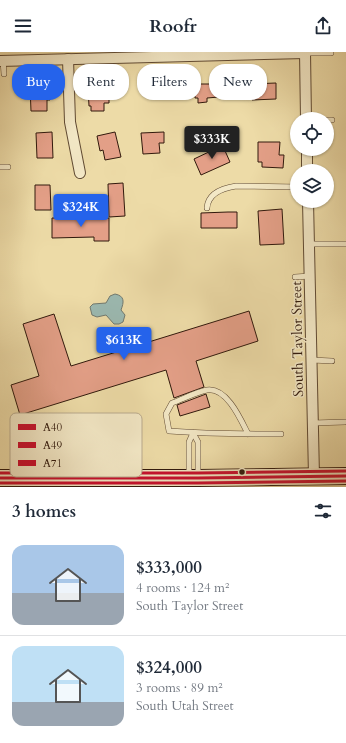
<!DOCTYPE html>
<html lang="en">
<head>
<meta charset="utf-8">
<style>
	:root { --surface:#fff; --page:#f2f2f3; --text:#1f2937; --muted:#747a83; --line:#e0e1e3; --accent:#2563eb }
	body { margin:0; font-family:Cardo,serif; background:var(--page); color:var(--text); height:100vh; display:flex; flex-direction:column; font-size:15px; white-space:nowrap }
	* { box-sizing:border-box; margin:0 }
	p { font-size:13px; color:var(--muted) }
	.icon { flex:none; width:22px; height:22px; fill:none; stroke:currentColor; stroke-width:2; stroke-linecap:round; stroke-linejoin:round }
	.map { position:relative; height:435px; overflow:hidden }
	.drawer { display:flex; flex-direction:column; background:var(--surface); flex:1 }
	.drawer>* { flex:none }
	.guide { position:absolute; left:12px; top:12px; width:322px; height:36px; display:flex; gap:8px }
	.fabs { position:absolute; left:290px; top:60px; display:grid; gap:8px }
	.fabs a { display:grid; place-items:center; width:44px; height:44px; border-radius:50%; background:var(--surface); box-shadow:0 1px 3px #0004; font-size:20px }
	.price { position:absolute; translate:-50% -34px; padding:0 9px; border-radius:4px; background:var(--accent); color:#fff; font-size:13px; line-height:26px; filter:drop-shadow(0 1px 2px #0008) }
	.price::after { content:''; position:absolute; left:50%; top:24px; width:12px; height:9px; margin-left:-6px; background:inherit; clip-path:polygon(0 0,100% 0,50% 100%) }
	.price.selected { background:#222; color:#fff }
	ul { padding:0; list-style:none }
	li { display:flex; align-items:center; gap:12px; height:100px; padding:0 12px }
	li+li { border-top:1px solid var(--line) }
	li span { display:grid; place-items:center; flex:none; width:112px; height:80px; border-radius:12px; color:#555 }
	li>.icon { margin-inline-start:auto }
	span .icon { width:48px; height:48px; fill:#fffc; stroke-width:1 }
	li b { font-size:17px }
	h2 { display:flex; justify-content:space-between; align-items:center; height:48px; padding:0 12px; font-size:17px }
	.chip { padding:0 14px; border-radius:16px; background:var(--surface); box-shadow:0 1px 3px #0004; font-size:14px; line-height:36px }
	.chip.selected { background:var(--accent); color:#fff }
	header { display:flex; justify-content:space-between; align-items:center; height:52px; padding:0 12px; background:var(--surface); font-size:18px; font-weight:600 }
	.map>svg:first-child { display:block }
	.water { fill:#9bb9b1; stroke:#71796f }
	.building { fill:#e39f87; stroke:#31190c }
	.lines { fill:none; stroke-linecap:round; stroke-linejoin:round }
	.lane-casing { stroke:#604a33; stroke-width:6 }
	.street-casing { stroke:#604a33; stroke-width:12 }
	.primary-casing { stroke:#31190c; stroke-width:18 }
	.lane { stroke:#f3e8c6; stroke-width:5 }
	.street { stroke:#f3e8c6; stroke-width:10 }
	.primary { stroke:#eddba7; stroke-width:16 }
	.bus-1-casing { stroke:#f3e8c6; stroke-width:6 }
	.bus-2-casing { stroke:#f3e8c6; stroke-width:6 }
	.bus-3-casing { stroke:#f3e8c6; stroke-width:6 }
	.bus-1 { stroke:#c8102e; stroke-width:3 }
	.bus-2 { stroke:#c8102e; stroke-width:3 }
	.bus-3 { stroke:#c8102e; stroke-width:3 }
	.bus-dot { fill:#31190c; stroke:#f3e8c6; stroke-width:1.5 }
	.labels { text-anchor:middle; stroke-width:3; stroke-linejoin:round; paint-order:stroke }
	.street-label { font-size:14px; fill:#31190c; stroke:#f3e8c6 }
	.key { fill:#f3e8c6; stroke:#b9aa8e; stroke-width:1 }
	.key-label { font-size:11px; fill:#31190c }
</style>
</head>
<body>
<header><svg class="icon" aria-label="menu" viewBox="0 0 24 24"><path d="M4 6h16M4 12h16M4 18h16"/></svg>Roofr<svg class="icon" aria-label="share" viewBox="0 0 24 24"><path d="M12 15V3M7 8l5-5 5 5M5 13v7h14v-7"/></svg></header>
<div class="map">
<svg width="346" height="435" viewBox="0 0 346 435">
	<rect width="100%" height="100%" fill="#eddba7"/>
	<filter id="stains"><feTurbulence type="fractalNoise" baseFrequency=".005" numOctaves="4"/><feColorMatrix values="0 0 0 0 .2 0 0 0 0 .09 0 0 0 0 .02 0 0 0 .5 -.17"/></filter>
	<radialGradient id="worn" r=".72"><stop offset=".6" stop-color="#630" stop-opacity="0"/><stop offset="1" stop-color="#630" stop-opacity=".3"/></radialGradient>
	<path class="water" d="M115,242C125,244 124,250 121,258L125,263L123,270L119,272H114L106,263L97,265L92,263L90,255L93,252L106,251L110,244Z"/>
	<g class="building">
		<path d="M276,31V47L252,48L251,32Z"/>
		<path d="M195,32H214V33H219V45L207,46V50L198,51V46H195Z"/>
		<path d="M50,33V48H47V59H31L30,34Z"/>
		<path d="M95,33H109V51H104V59H91V54H89L88,36H95Z"/>
		<path d="M52,80L53,106H37L36,81Z"/>
		<path d="M115,80L121,105L105,108L103,98L100,99L97,84Z"/>
		<path d="M164,80V91H159L160,101L143,102L141,81Z"/>
		<path d="M258,90H280L279,103H284L283,116L262,115V110H258Z"/>
		<path d="M222,92L230,110L201,123L194,107L213,98L212,96Z"/>
		<path d="M123,131L125,164L109,165L108,132Z"/>
		<path d="M35,133H50L51,158H35Z"/>
		<path d="M282,157L284,192L260,193L258,159Z"/>
		<path d="M228,160H237V176H201V161Z"/>
		<path d="M52,166H109V189H94V185L52,186Z"/>
		<path d="M249,259L258,289L196,309L204,335L174,346L166,318L20,363L11,333L39,324L23,272L54,262L71,314Z"/>
		<path d="M206,342L210,355L180,364L177,353Z"/>
	</g>
	<g class="lines">
		<defs>
			<g id="lane">
				<path d="M305,1H331"/>
				<path d="M3,8L4,22"/>
				<path d="M327,68H332"/>
				<path d="M0,115H8"/>
				<path d="M207,156C208,141 223,136 236,134L297,135"/>
				<path d="M309,192H346"/>
				<path d="M295,225L310,224"/>
				<path d="M312,308L332,309"/>
				<path d="M313,371L345,370"/>
				<path d="M193,381L198,390V425"/>
				<path d="M248,382C241,368 227,335 207,338C196,340 183,347 172,351L166,362L169,379C206,382 244,382 281,382"/>
				<path d="M189,423V390L193,381"/>
			</g>
			<g id="street">
				<path d="M305,0L306,67"/>
				<path d="M68,7L70,70L80,121"/>
				<path d="M0,9L305,1"/>
				<path d="M307,97V119"/>
				<path d="M308,149L314,424"/>
			</g>
			<path id="primary" d="M0,426H198L346,424"/>
		</defs>
		<use href="#lane" class="lane-casing"/>
		<use href="#street" class="street-casing"/>
		<use href="#primary" class="primary-casing"/>
		<use href="#lane" class="lane"/>
		<use href="#street" class="street"/>
		<use href="#primary" class="primary"/>
		<defs>
			<path id="bus-1" d="M0,426H198L346,424"/>
			<path id="bus-2" d="M0,431H198L346,429"/>
			<path id="bus-3" d="M0,421H198L346,419"/>
		</defs>
		<use href="#bus-1" class="bus-1-casing"/>
		<use href="#bus-2" class="bus-2-casing"/>
		<use href="#bus-3" class="bus-3-casing"/>
		<use href="#bus-1" class="bus-1"/>
		<use href="#bus-2" class="bus-2"/>
		<use href="#bus-3" class="bus-3"/>
	</g>
	<circle class="bus-dot" cx="242" cy="420" r="3.5"/>
	<g class="labels">
		<g class="street-label">
			<text transform="translate(297 287) rotate(-91)" y="5">South Taylor Street</text>
		</g>
	</g>
	<rect x="10" y="361" width="132" height="64" rx="6" class="key"/>
	<rect x="18" y="372" width="18" height="6" fill="#c8102e"/>
	<rect x="18" y="390" width="18" height="6" fill="#c8102e"/>
	<rect x="18" y="408" width="18" height="6" fill="#c8102e"/>
	<g class="key-label">
		<text x="43" y="379">A40</text>
		<text x="43" y="397">A49</text>
		<text x="43" y="415">A71</text>
	</g>
	<rect width="100%" height="100%" filter="url(#stains)"/>
	<rect width="100%" height="100%" fill="url(#worn)"/>
</svg>
<div class="fabs">
<a><svg class="icon" aria-label="locate" viewBox="0 0 24 24"><circle cx="12" cy="12" r="6"/><path d="M12 2v4M12 18v4M2 12h4M18 12h4"/></svg></a>
<a><svg class="icon" aria-label="layers" viewBox="0 0 24 24"><path d="M12 4l9 5-9 5-9-5zM3 14l9 5 9-5"/></svg></a>
</div>
<b class="price selected" style="left:212px;top:108px">$333K</b>
<b class="price" style="left:81px;top:176px">$324K</b>
<b class="price" style="left:124px;top:309px">$613K</b>
<div class="guide">
<a class="chip selected">Buy</a>
<a class="chip">Rent</a>
<a class="chip">Filters</a>
<a class="chip">New</a>
</div>
</div>
<section class="drawer">
<h2>3 homes<svg class="icon" aria-label="filters" viewBox="0 0 24 24"><path d="M4 7h16M4 17h16"/><circle cx="9" cy="7" r="2"/><circle cx="15" cy="17" r="2"/></svg></h2>
<ul>
<li><span style="background:linear-gradient(#a9c7e8 60%,#9aa5b1 0)"><svg class="icon" aria-label="home" viewBox="0 0 24 24"><path d="M3 11l9-7 9 7M6 9v11h12V9"/></svg></span><div><b>$333,000</b><p>4 rooms · 124 m²</p><p>South Taylor Street</p></div></li>
<li><span style="background:linear-gradient(#bfe0f5 70%,#9aa5b1 0)"><svg class="icon" aria-label="home" viewBox="0 0 24 24"><path d="M3 11l9-7 9 7M6 9v11h12V9"/></svg></span><div><b>$324,000</b><p>3 rooms · 89 m²</p><p>South Utah Street</p></div></li>
</ul>
</section>
</body>
</html>
